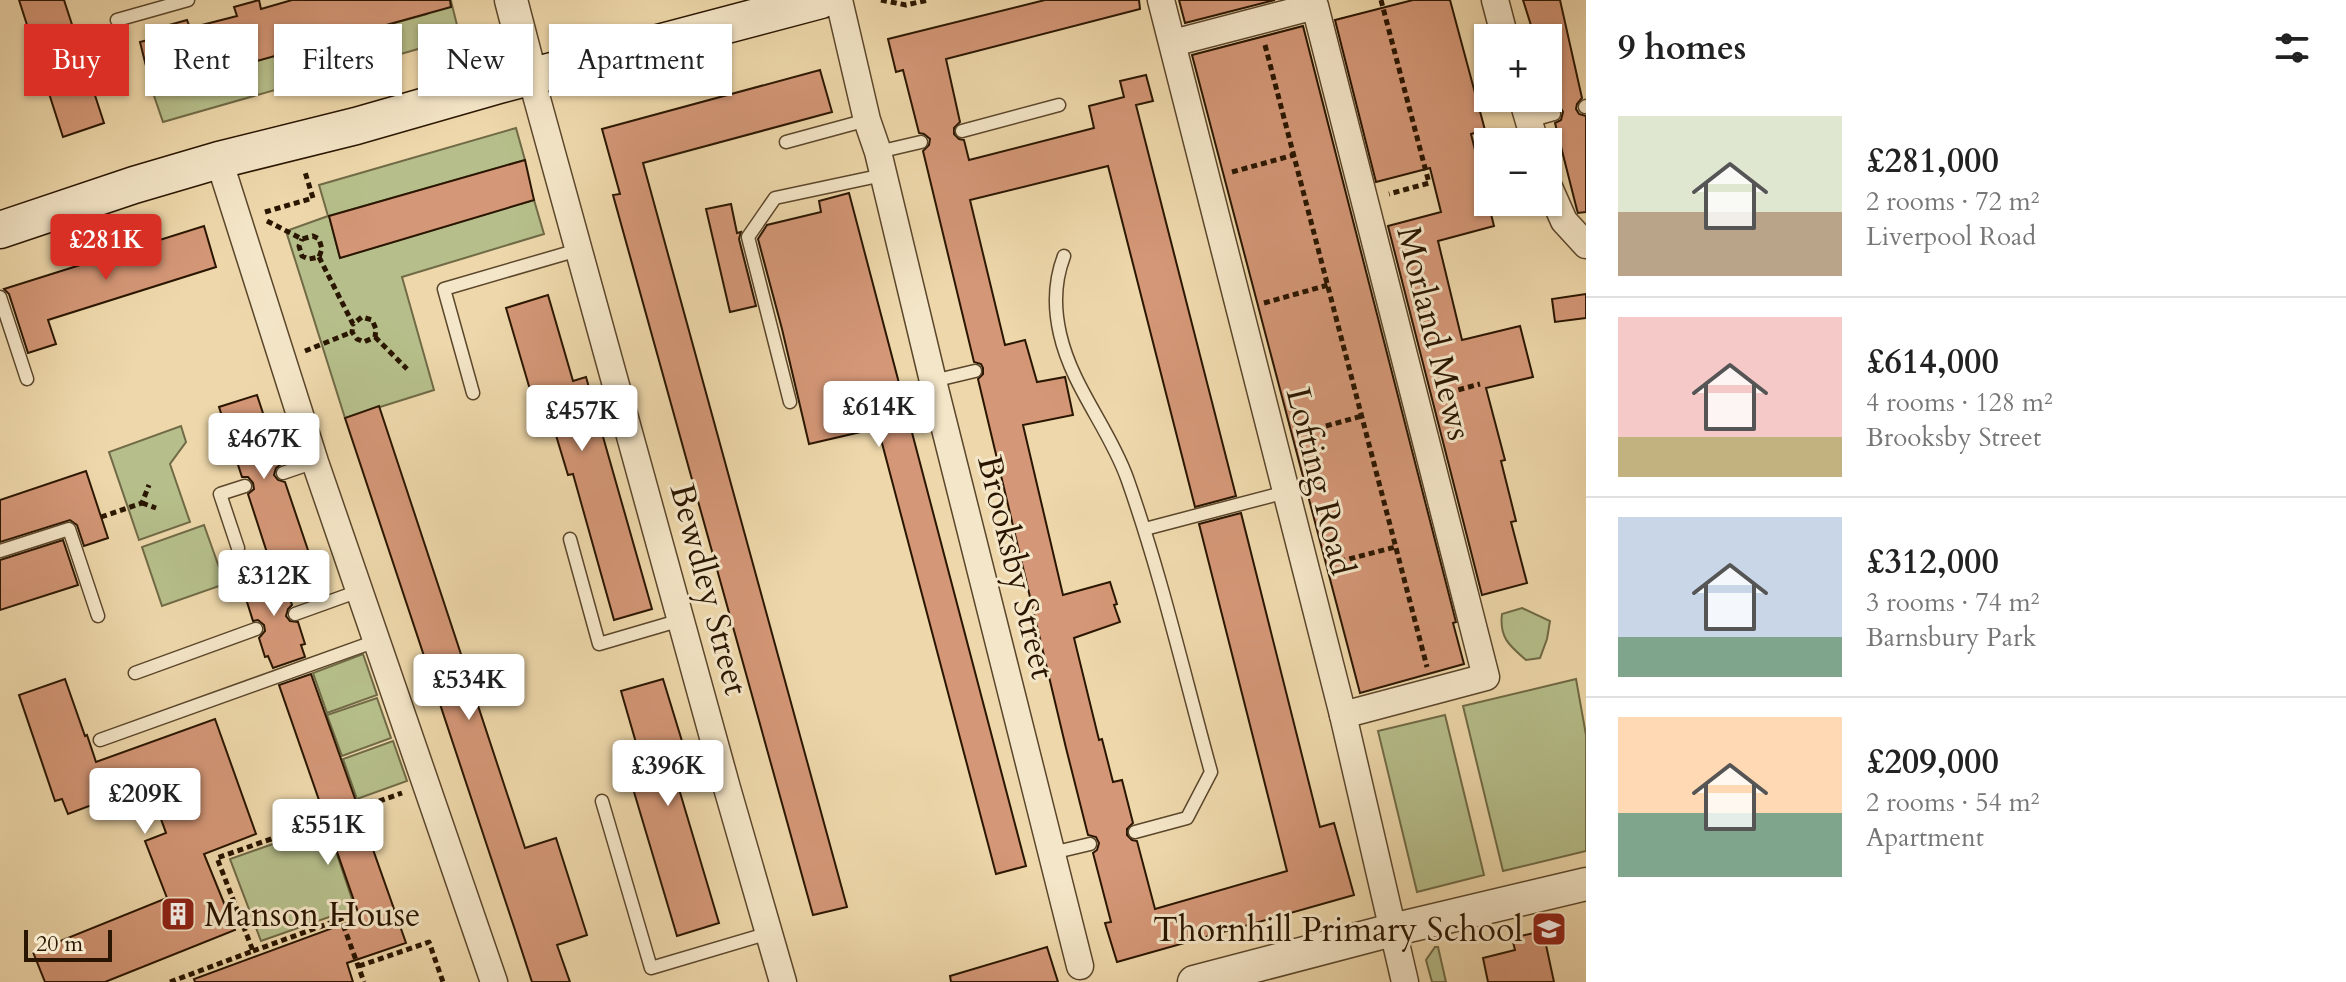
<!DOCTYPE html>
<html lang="en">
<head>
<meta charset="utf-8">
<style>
	:root { --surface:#fff; --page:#f2f2f2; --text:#222; --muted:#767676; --line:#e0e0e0; --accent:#d93025 }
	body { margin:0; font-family:Cardo,serif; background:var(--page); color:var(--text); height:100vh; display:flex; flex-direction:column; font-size:30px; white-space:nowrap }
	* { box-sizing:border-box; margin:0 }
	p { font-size:26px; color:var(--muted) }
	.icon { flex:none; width:44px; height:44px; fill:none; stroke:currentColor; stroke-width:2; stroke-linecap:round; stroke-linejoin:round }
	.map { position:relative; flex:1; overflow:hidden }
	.sheet { display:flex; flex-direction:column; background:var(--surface); width:760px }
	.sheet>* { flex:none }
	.top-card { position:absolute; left:24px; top:24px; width:760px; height:72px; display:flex; gap:16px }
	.controls { position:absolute; left:1474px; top:24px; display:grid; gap:16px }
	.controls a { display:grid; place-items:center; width:88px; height:88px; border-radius:0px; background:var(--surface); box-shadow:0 2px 6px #0004; font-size:40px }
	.scale { position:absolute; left:24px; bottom:20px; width:88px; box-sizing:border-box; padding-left:8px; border:4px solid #2a1600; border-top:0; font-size:22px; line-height:28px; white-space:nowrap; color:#2a1600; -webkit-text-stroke:6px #f4e6c8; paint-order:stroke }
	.price { position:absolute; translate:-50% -68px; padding:0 18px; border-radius:8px; background:#fff; color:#222; font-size:26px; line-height:52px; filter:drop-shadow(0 2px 4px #0008) }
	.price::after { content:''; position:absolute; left:50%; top:48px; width:24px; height:18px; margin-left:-12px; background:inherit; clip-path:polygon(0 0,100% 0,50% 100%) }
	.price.active { background:var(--accent); color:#fff }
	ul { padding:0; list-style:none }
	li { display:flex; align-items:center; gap:24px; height:200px; padding:0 32px }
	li+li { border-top:2px solid var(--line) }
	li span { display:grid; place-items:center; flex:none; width:224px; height:160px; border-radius:0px; color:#555 }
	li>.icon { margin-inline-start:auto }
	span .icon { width:96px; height:96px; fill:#fffc; stroke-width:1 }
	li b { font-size:34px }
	h2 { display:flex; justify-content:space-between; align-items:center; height:96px; padding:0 32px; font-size:34px }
	.chip { padding:0 28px; border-radius:0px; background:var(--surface); box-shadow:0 2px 6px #0004; font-size:28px; line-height:72px }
	.chip.active { background:var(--accent); color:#fff }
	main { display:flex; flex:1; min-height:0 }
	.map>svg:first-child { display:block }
	.green { fill:#b6bf8b; stroke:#706a46; stroke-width:2 }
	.building { fill:#d49777; stroke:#2a1600; stroke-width:2 }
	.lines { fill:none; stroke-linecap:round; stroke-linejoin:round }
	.service-casing { stroke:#5b462b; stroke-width:15 }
	.minor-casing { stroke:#5b462b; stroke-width:29 }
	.tertiary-casing { stroke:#5b462b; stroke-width:35 }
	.secondary-casing { stroke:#2a1600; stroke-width:39 }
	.path { stroke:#2a1600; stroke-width:5; stroke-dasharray:6 4; stroke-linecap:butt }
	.service { stroke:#f4e6c8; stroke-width:12 }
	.minor { stroke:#f4e6c8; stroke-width:26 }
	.tertiary { stroke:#f4e6c8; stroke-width:32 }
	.secondary { stroke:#f4e6c8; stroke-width:36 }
	.labels { text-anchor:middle; stroke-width:6; stroke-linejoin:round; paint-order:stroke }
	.street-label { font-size:34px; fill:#2a1600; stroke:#f4e6c8 }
	.poi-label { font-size:34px; fill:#2a1600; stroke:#f4e6c8; text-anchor:start }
</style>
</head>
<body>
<main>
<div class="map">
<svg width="1586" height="982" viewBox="0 0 1586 982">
	<rect width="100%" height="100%" fill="#eed8ab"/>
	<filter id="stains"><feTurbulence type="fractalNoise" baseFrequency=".0025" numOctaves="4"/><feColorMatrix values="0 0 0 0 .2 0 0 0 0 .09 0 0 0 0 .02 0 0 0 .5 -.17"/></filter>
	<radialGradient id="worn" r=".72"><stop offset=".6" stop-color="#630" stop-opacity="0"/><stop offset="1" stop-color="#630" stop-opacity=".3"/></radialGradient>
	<g class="green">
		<path d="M451,1L460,37L163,122L152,90L427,14L439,3Z"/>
		<path d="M516,128L525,160L329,216L340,258L534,200L544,234L402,277L434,390L345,418L286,231L328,216L319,185Z"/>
		<path d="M181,426L186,442L170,464L190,522L139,540L109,452Z"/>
		<path d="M204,525L225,584L162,606L142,547Z"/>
		<path d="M1522,608L1550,621L1547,639L1540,658L1526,660C1510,646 1499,638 1502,614Z"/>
		<path d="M363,654L377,695L327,713L313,673Z"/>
		<path d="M1576,679L1586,735V851L1503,871L1463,706Z"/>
		<path d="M377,698L391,738L342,756L327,715Z"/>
		<path d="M1445,715L1484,875L1417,892L1378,731Z"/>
		<path d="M393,741L407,781L357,799L343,759Z"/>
		<path d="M327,825L355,908L261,941L230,859Z"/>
		<path d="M1435,947H1438L1446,982H1432L1426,960Z"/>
	</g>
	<g class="building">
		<path d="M19,0H64L104,123L63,137Z"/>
		<path d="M259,0L261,9L292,0H450L451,7L152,90L140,42L164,36L162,27L187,20L190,28L237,16L234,7Z"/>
		<path d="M1045,0H1139L1140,9L946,59L960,122L954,128V134L959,139L964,140L969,160L1094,128L1089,106L1124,97L1120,81L1146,75L1153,101L1136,105L1236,496L1195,507L1108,166L970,200L1005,345L1025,340L1037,382L1065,377L1073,415L1023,425L1063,595L1110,582L1117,604L1114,605L1120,622L1074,638L1099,740L1102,739L1113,782L1122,780L1133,823L1127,829V835L1132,840L1137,841L1155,909L1287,871L1199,524L1241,513L1320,827L1334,823L1354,895L1117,962L1105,923L1111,922L1093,853L1097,850L1099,843L1096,837L1088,835L1066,748L978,379L983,374V368L981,364L974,362L923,151L929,145L930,139L924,134L919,133L903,70L896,72L888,39Z"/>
		<path d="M1179,0H1275L1185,23Z"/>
		<path d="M1413,0H1450L1485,130L1471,134L1494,226L1438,241L1462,340L1520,326L1533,377L1486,388L1505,460L1501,461L1516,521L1511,522L1527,583L1482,595L1388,226L1441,212L1430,168L1376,182L1335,20Z"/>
		<path d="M1523,0H1560L1582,98L1577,104L1576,109L1579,114L1586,116V212L1578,213L1577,210L1555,123L1561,120L1563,112L1560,107L1551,105L1548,90V38H1535Z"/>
		<path d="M1303,26L1456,622L1453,623L1464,664L1360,693L1192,55Z"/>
		<path d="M820,70L832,112L643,163L847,907L813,915L613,195L620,194L602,129Z"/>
		<path d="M525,160L534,200L340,258L329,216Z"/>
		<path d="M849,193L1026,866L996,874L878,428L809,444L782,329L758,239L767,225L821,212L819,201Z"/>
		<path d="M731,204L737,233L741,232L739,239L756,306L730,312L706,209Z"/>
		<path d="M204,226L216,267L48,320L56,344L28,353L9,294L4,289Z"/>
		<path d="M1586,294V318L1555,322L1552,299Z"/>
		<path d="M548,295L573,381L586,377L652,609L614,620L573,474L568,475L542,389L531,393L506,308Z"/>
		<path d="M257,395L280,465L276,468L274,475L278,480L285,482L310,556L272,568L248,494L254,489L253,483L248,477H242L219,407Z"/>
		<path d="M379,406L525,848L556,838L587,935L557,945L570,982H532L515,930L345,418Z"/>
		<path d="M86,471L108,538L84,546L77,525L70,520L0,542V500Z"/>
		<path d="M63,540L78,585L0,610V560Z"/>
		<path d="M281,570L292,605L288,609L286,616L290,621L298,622L305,644L301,645L305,657L273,668L268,656L265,657L259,638L265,631L264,625L258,620L253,621L241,583Z"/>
		<path d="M311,674L406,943L347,963L353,982H195L194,979L360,918L279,685Z"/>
		<path d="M65,679L85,736L87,735L96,762L215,719L256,834L204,854L235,930L105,982H45L33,952L167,898L145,841L166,833L145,775L97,794L100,802L68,814L62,799L55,801L19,695Z"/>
		<path d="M663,679L689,764L673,769L719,923L677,936L631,782L646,777L621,691Z"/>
		<path d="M1543,931L1554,982H1488L1483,958L1515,950L1512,938Z"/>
		<path d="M1047,947L1058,982H951L950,976Z"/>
	</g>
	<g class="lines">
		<defs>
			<g id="service">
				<path d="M117,20L188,0"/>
				<path d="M1585,107L1586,106"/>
				<path d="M1529,121L1554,114"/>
				<path d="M962,131L1059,105"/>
				<path d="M786,142L867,120"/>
				<path d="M878,152L921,142"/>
				<path d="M1064,256C1054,282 1054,308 1060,334C1072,387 1109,428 1127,478C1161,574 1184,674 1211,772L1187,818L1135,832"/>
				<path d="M0,297L27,379"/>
				<path d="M933,381L975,371"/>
				<path d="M473,393L444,289L578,250"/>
				<path d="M790,402L748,237L775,198L883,175"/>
				<path d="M283,473L315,462"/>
				<path d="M1145,529L1286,492"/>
				<path d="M570,539L599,644L681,620"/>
				<path d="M238,548L220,494L245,486"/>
				<path d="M0,551L69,529L98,616"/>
				<path d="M295,614L359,591"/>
				<path d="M135,673L256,629"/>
				<path d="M100,740L376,641"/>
				<path d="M602,801L651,968L769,933"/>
				<path d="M1052,853L1090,844"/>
			</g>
			<g id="minor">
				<path d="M839,0L867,120L878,152L933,381L1080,966"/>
				<path d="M1161,0L1343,715L1405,982"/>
				<path d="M1495,0L1505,38"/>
				<path d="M1173,43L1315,6L1486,677L1343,715"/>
				<path d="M531,77L727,788L783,982"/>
				<path d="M1522,98L1535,142"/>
				<path d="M219,160L315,462L494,982"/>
				<path d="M1548,185L1564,221L1586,245"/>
			</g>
			<g id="tertiary">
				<path d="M511,0L531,77"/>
				<path d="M1194,982L1392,930L1586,884"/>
			</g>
			<path id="secondary" d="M0,230L134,185L219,160L356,126L499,85L821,0"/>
		</defs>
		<use href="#service" class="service-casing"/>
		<use href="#minor" class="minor-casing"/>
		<use href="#tertiary" class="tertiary-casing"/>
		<use href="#secondary" class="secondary-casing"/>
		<g class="path">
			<path d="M881,0L906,5L928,0"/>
			<path d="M1381,0L1429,183L1389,194"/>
			<path d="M1265,45L1427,667"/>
			<path d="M1232,172L1294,155"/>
			<path d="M265,212L313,198L305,172"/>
			<path d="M267,221L302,239L313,236L319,239L322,249L319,257L309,259L302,256L299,246L302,239"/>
			<path d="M319,257L353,324L362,317L372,320L376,329L375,337L364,342L357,339L352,332L353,324"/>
			<path d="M1264,303L1328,285"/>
			<path d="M375,337L407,369"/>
			<path d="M305,351L352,332"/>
			<path d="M1439,395L1480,384"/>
			<path d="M1297,434L1362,416"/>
			<path d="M142,503L156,508"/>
			<path d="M101,517L142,503L149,485"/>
			<path d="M1330,564L1395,547"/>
			<path d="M253,951L341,919L364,982"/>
			<path d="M359,966L429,942L443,982"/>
			<path d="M170,982L253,951L217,858L402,793"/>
		</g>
		<use href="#service" class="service"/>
		<use href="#minor" class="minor"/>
		<use href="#tertiary" class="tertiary"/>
		<use href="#secondary" class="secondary"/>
	</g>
	<defs>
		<symbol id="building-square" viewBox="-11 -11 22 22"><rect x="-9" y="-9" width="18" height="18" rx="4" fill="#8f2418" stroke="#f4e6c8"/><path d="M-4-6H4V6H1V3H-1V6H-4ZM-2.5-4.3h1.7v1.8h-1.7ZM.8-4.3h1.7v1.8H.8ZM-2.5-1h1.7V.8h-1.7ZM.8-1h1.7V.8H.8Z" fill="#fff"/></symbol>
		<symbol id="school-square" viewBox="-11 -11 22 22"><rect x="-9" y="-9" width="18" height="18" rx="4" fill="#8f2418" stroke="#f4e6c8"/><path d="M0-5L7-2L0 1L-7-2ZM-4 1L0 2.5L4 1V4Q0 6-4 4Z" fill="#fff"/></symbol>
	</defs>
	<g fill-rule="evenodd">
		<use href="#building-square" x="158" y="894" width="40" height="40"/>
		<use href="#school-square" x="1529" y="909" width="40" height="40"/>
	</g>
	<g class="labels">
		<g class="street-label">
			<text transform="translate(1435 333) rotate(76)" y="12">Morland Mews</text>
			<text transform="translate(1321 481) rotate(76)" y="12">Lofting Road</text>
			<text transform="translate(1017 567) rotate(76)" y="12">Brooksby Street</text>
			<text transform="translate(710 589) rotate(75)" y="12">Bewdley Street</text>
		</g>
		<g class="poi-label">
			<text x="204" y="926">Manson House</text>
			<text x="1523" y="941" text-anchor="end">Thornhill Primary School</text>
		</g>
	</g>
	<rect width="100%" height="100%" filter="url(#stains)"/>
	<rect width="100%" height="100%" fill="url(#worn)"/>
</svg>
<div class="controls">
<a>+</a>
<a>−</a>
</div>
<div class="scale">20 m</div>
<b class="price active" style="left:106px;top:282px">£281K</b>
<b class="price" style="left:879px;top:449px">£614K</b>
<b class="price" style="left:582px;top:453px">£457K</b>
<b class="price" style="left:264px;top:481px">£467K</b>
<b class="price" style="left:274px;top:618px">£312K</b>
<b class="price" style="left:469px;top:722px">£534K</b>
<b class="price" style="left:668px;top:808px">£396K</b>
<b class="price" style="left:145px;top:836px">£209K</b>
<b class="price" style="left:328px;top:867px">£551K</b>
<div class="top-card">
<a class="chip active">Buy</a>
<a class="chip">Rent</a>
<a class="chip">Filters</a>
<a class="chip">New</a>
<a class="chip">Apartment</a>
</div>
</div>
<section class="sheet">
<h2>9 homes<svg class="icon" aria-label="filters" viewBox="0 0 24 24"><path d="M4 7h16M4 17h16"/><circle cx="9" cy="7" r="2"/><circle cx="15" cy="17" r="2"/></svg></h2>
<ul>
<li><span style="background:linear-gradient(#dfe7d0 60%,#b9a48a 0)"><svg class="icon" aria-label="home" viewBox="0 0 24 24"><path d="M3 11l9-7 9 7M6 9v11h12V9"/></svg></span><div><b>£281,000</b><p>2 rooms · 72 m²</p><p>Liverpool Road</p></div></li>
<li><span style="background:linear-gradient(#f6c9c9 75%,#c2b280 0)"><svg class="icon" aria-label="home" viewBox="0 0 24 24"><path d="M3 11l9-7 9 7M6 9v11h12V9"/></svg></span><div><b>£614,000</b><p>4 rooms · 128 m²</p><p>Brooksby Street</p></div></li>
<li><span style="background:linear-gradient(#c9d6e8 75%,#7fa58c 0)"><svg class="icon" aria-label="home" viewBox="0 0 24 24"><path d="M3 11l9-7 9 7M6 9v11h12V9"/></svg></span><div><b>£312,000</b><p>3 rooms · 74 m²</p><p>Barnsbury Park</p></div></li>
<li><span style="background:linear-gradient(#ffd9b3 60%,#7fa58c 0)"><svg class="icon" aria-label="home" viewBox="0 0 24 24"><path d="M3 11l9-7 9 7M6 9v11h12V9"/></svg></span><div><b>£209,000</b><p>2 rooms · 54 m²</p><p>Apartment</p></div></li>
</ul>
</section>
</main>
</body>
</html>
